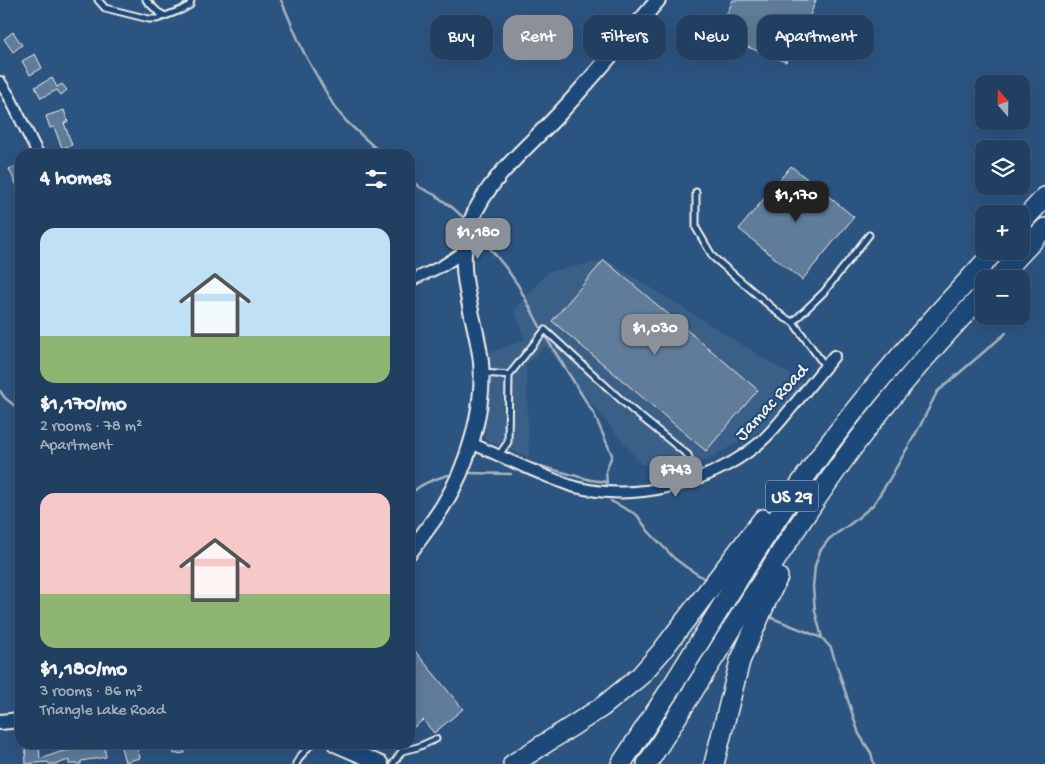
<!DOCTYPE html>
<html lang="en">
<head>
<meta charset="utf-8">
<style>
	:root { --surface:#213f61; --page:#294667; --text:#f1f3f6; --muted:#a2afbd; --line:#3e5876; --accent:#8c9099 }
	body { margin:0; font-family:"Gochi Hand",sans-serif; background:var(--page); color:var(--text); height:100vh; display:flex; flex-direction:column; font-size:19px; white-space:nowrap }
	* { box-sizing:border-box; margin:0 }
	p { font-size:16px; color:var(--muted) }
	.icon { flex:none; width:28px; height:28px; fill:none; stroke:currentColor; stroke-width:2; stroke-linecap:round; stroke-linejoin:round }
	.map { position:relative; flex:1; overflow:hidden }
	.panel { position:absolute; left:15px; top:149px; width:400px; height:600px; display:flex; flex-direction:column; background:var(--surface); border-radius:15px; box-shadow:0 5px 20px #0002,0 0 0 1px var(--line) }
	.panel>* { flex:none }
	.banner { position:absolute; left:430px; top:15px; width:475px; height:45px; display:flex; gap:10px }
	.needle { width:32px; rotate:340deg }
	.fabs { position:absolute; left:975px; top:75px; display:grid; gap:10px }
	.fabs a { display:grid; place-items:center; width:55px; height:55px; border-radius:10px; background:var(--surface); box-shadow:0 5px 20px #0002,0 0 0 1px var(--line); font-size:25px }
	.price { position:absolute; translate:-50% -42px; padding:0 11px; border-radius:10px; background:var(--accent); color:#fff; font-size:16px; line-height:32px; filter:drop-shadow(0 1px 2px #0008) }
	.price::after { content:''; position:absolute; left:50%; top:30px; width:15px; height:11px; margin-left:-8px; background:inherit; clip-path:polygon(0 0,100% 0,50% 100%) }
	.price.current { background:#222; color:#fff }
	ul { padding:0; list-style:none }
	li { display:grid; align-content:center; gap:10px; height:265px; padding:0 25px }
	li span { display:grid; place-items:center; height:155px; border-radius:15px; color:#555 }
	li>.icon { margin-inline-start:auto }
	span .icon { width:90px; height:90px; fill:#fffc; stroke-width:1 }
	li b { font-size:21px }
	h2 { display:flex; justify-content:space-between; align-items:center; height:60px; padding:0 25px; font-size:21px }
	.chip { padding:0 18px; border-radius:15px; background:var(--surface); box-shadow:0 5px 20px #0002,0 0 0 1px var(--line); font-size:18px; line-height:45px }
	.chip.current { background:var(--accent); color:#fff }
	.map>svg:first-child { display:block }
	.built { fill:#3b6088 }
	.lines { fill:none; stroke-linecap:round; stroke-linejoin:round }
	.stream { stroke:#a7b4c0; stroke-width:2.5 }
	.building { fill:#5e7b9a; stroke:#f4f1e8 }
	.lane-casing { stroke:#f4f1e8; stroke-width:9 }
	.street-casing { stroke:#f4f1e8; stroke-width:14 }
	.secondary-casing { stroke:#f4f1e8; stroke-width:18 }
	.highway-casing { stroke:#f4f1e8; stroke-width:22 }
	.lane { stroke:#1f4a7a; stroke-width:5 }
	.street { stroke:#1f4a7a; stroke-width:10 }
	.secondary { stroke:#1f4a7a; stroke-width:14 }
	.highway { stroke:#1f4a7a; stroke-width:19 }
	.labels { text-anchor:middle; stroke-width:4.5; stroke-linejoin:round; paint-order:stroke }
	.shield { fill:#1f4a7a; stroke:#b4bfc7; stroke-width:1 }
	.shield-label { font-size:18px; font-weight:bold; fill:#f4f1e8 }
	.street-label { font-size:19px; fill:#f4f1e8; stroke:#1f4a7a }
</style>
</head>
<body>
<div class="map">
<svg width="1045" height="764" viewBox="0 0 1045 764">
	<rect width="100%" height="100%" fill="#2c5481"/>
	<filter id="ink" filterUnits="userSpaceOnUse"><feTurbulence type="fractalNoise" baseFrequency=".02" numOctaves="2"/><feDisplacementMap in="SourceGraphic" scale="10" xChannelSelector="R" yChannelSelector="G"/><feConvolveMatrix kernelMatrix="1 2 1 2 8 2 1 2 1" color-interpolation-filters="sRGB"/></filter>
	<g filter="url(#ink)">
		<path class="built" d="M606,260L805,384L762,429L692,468L641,464L545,346L526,365L529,458L485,439V354L525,340L515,310L548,272Z"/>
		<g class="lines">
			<g class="stream">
				<path d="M281,0L304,53L335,108L347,122L382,154"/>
				<path d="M410,179L419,187L435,195L453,208L464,218"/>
				<path d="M476,231L506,268L518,285L545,336L594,414L612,455L606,471L607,484"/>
				<path d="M0,391L5,398L20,410"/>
				<path d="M529,463L591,480L606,482"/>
				<path d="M469,473L511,474"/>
				<path d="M410,494C422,483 432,480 448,475"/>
				<path d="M611,501L637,515L649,532L674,558L686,567L705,579"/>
				<path d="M767,616L822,638L831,648L859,734L871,753L874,764"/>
				<path d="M822,638L815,611L813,587L815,566L820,551L829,539L853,522L873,505L889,480L920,426L937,392L1006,333"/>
			</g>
		</g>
		<g class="building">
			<path d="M733,0H816L802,36L795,38L786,62L740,44L747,27L725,18Z"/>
			<path d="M13,32L22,45L13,52L4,39Z"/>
			<path d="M35,54L42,68L30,75L22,61Z"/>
			<path d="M52,78L57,87L62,84L67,90L61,95L57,90L41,98L35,87Z"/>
			<path d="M64,110L68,122L64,123L72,145L62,148L54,127L50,128L46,116Z"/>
			<path d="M20,164V192L9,169Z"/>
			<path d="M791,166L854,217L802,280L739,229Z"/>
			<path d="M604,260L758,390L706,451L552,321Z"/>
			<path d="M410,645L463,709L434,733L423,720L410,730Z"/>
			<path d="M25,744H39L40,759L60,752L91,746L90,744H104L106,757L81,761V764H69V760L57,764H49L48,762L26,764Z"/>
			<path d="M120,744H136L140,758L125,762Z"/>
			<path d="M173,744H184L185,753L174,754Z"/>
		</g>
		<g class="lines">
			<defs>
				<g id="lane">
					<path d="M98,0L105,8L149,19H157L165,16"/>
					<path d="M146,0L158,12L165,16L181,10L190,5L191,0"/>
					<path d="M696,192V228L713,257L783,317L793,322"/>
					<path d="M825,366L793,322L824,292L869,235"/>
					<path d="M483,373L509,375L508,442L499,455"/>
					<path d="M509,375L545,330L631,409L688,455L696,478"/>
					<path d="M296,764L300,757L311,744"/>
					<path d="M393,764L402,751L418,747L436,739"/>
				</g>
				<g id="street">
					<path d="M0,82L9,96L38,154"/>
					<path d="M410,281L442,266L464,252"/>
					<path d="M471,443C497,455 524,467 551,478C559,481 567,485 575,487C636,502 709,484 757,445C771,434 782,419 793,406C807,389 820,373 834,356"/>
				</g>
				<g id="secondary">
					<path d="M410,552C421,537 433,522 443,506C468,466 485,409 481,362C476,315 452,269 471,221C488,178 528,147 559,114C593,77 626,38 658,0"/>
					<path d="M0,722L20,720"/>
					<path d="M335,744L381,764"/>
				</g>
				<g id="highway">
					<path d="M1021,223L1045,197"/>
					<path d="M997,279L1045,228"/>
					<path d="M513,764L602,707L640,676L661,652L763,519"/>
					<path d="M621,764C637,740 653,716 669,691C720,610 768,527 825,449C877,379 936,315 995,251"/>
					<path d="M647,764C716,657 780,546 856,443C895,391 939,341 984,293"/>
					<path d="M714,764L740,661L766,602L778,577"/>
				</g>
			</defs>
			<use href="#lane" class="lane-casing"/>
			<use href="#street" class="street-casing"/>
			<use href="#secondary" class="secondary-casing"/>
			<use href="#highway" class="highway-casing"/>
			<use href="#lane" class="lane"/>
			<use href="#street" class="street"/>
			<use href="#secondary" class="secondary"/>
			<use href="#highway" class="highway"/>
		</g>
	</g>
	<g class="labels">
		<rect class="shield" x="766" y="480.5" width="52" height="31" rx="4"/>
		<g class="shield-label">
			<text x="792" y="502">US 29</text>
		</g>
		<g class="street-label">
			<text transform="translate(770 401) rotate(-47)" y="7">Jamac Road</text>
		</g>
	</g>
</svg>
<div class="fabs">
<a><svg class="needle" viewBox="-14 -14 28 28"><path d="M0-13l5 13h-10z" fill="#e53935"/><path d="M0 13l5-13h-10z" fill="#a2afbd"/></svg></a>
<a><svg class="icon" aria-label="layers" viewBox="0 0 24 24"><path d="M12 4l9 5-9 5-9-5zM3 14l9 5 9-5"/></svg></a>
<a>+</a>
<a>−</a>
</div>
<b class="price current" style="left:796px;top:223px">$1,170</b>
<b class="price" style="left:478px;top:260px">$1,180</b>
<b class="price" style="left:655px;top:356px">$1,030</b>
<b class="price" style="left:676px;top:498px">$743</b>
<div class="banner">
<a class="chip">Buy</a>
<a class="chip current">Rent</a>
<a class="chip">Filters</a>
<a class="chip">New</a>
<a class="chip">Apartment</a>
</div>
<section class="panel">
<h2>4 homes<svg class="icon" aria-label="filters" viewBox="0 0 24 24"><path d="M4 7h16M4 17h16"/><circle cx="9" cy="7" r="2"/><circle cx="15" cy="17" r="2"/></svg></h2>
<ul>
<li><span style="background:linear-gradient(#bfe0f5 70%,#8fb573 0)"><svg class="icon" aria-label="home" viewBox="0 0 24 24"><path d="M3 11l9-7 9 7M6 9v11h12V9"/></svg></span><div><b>$1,170/mo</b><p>2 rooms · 78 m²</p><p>Apartment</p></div></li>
<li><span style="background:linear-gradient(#f6c9c9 65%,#8fb573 0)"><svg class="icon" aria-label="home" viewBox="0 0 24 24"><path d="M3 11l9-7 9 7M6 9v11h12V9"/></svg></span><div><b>$1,180/mo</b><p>3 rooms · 86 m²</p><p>Triangle Lake Road</p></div></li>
</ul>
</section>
</div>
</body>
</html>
